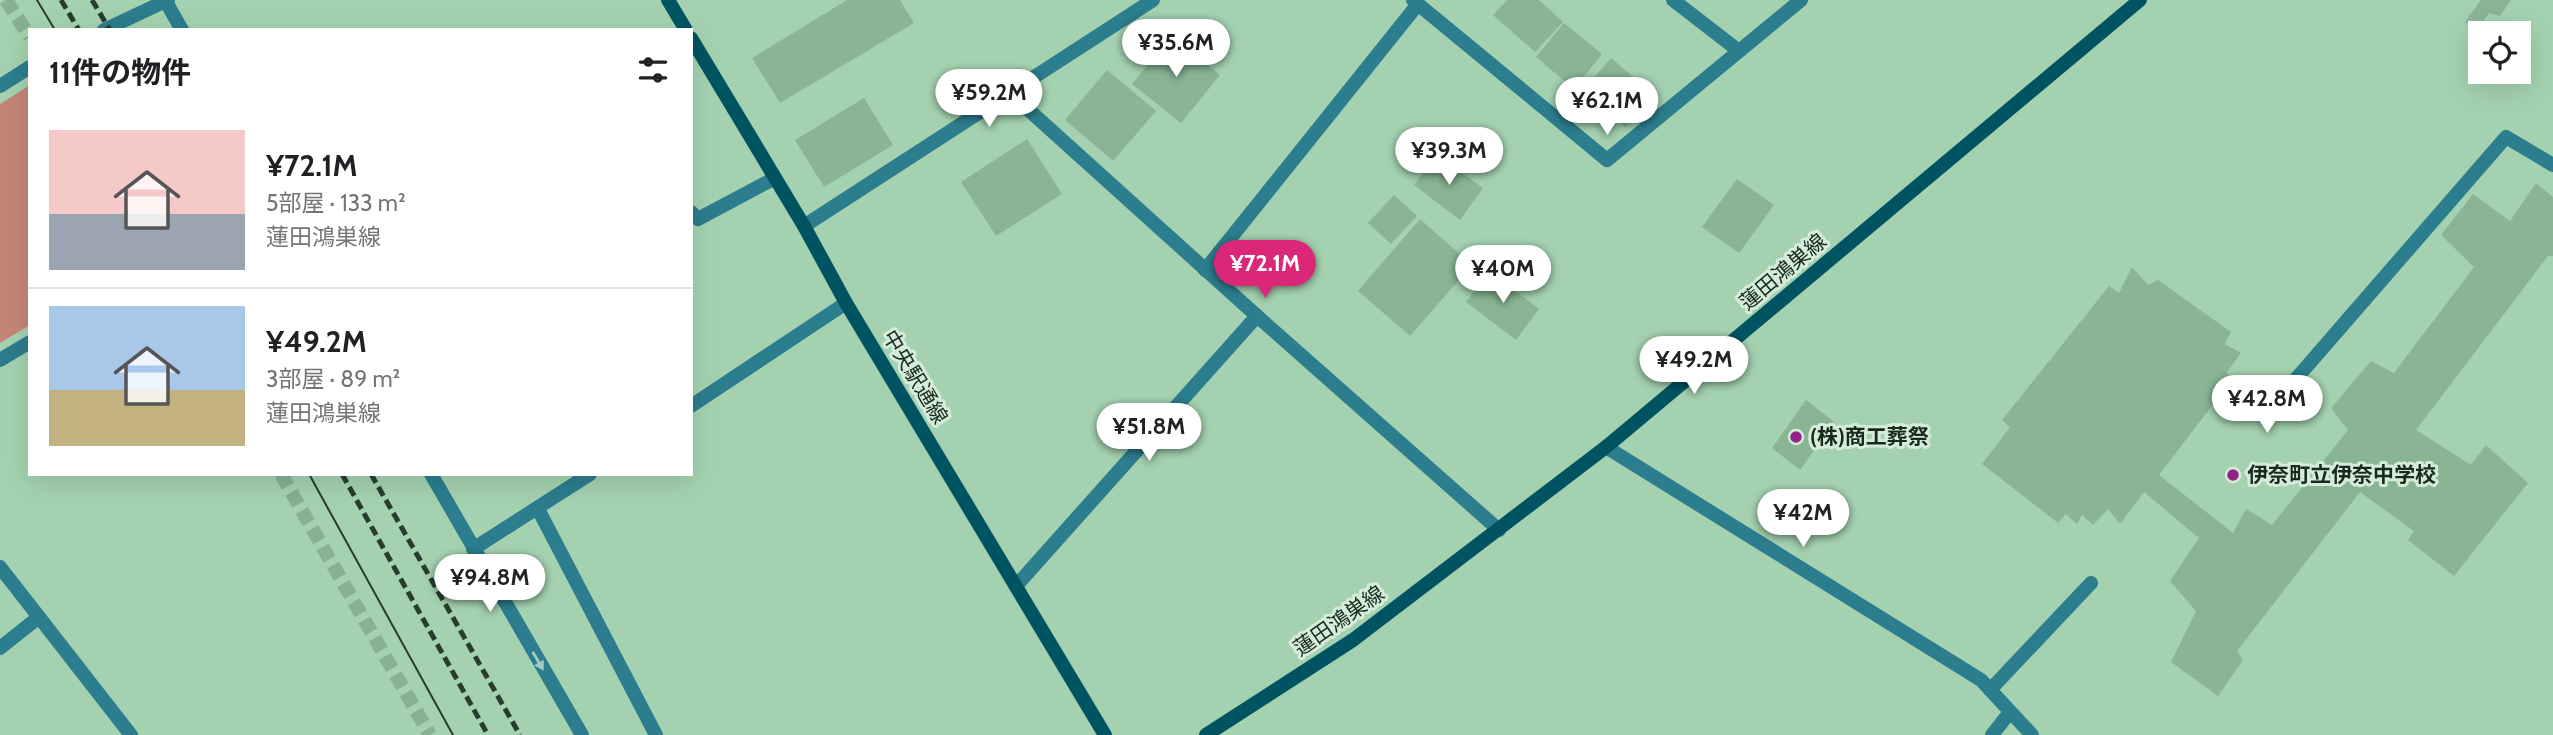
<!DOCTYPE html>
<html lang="ja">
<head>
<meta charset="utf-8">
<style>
	:root { --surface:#fff; --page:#f2f2f2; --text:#202124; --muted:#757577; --line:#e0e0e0; --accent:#db2777 }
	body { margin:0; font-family:Cabin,"Noto Sans JP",sans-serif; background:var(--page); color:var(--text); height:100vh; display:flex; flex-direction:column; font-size:26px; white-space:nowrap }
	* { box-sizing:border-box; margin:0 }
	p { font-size:23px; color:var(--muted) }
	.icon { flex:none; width:38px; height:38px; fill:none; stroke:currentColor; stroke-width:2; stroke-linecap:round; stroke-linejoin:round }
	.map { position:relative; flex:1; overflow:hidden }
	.panel { position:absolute; left:28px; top:28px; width:665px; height:448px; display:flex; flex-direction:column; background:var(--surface); border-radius:0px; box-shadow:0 7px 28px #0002 }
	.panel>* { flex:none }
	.buttons { position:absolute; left:2468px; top:21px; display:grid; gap:14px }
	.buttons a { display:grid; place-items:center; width:63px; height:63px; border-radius:0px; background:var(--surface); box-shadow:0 7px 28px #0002; font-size:35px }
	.price { position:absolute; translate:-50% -60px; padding:0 16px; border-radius:24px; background:#fff; color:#222; font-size:23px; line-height:46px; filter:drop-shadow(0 2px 4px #0008) }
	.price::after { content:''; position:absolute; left:50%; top:42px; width:21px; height:16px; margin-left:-10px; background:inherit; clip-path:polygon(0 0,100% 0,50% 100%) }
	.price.current { background:var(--accent); color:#fff }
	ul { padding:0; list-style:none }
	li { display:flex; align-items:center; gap:21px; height:175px; padding:0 21px }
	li+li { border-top:2px solid var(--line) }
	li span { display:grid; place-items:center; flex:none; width:196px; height:140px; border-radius:0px; color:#555 }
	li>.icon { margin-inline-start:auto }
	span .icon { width:84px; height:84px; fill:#fffc; stroke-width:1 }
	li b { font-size:30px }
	h2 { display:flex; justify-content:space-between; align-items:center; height:84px; padding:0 21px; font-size:30px }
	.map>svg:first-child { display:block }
	.green { fill:#c58678 }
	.building { fill:#89b595 }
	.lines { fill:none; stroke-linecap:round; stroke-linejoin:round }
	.street-tunnel { stroke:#88b093; stroke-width:14; stroke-dasharray:14 7; stroke-linecap:butt }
	.lane { stroke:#2c7d8d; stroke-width:14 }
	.street { stroke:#2c7d8d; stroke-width:14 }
	.secondary { stroke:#005462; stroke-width:14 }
	.tram { stroke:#283d2e; stroke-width:2 }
	.rail { stroke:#283d2e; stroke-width:5; stroke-dasharray:10 5; stroke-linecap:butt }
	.oneway { fill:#a2cbc3 }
	.poi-dot { fill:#922586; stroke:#d5ecda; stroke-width:2.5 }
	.labels { text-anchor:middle; stroke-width:6; stroke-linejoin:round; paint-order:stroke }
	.street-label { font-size:21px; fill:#182a1d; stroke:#d5ecda }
	.poi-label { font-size:21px; font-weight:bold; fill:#182a1d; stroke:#d5ecda; text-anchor:start }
</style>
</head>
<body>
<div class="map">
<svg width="2553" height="735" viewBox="0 0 2553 735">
	<rect width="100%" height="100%" fill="#a4d2b0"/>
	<path class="green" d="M30,85V325L0,343V104Z"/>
	<g class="building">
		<path d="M847,0H900L914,23L780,103L752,58Z"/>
		<path d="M1507,0H1539L1563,22L1535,52L1493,15Z"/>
		<path d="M2481,0H2511L2500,16L2489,13L2476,32L2465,22Z"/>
		<path d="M1564,23L1602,54L1574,89L1536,57Z"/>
		<path d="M1172,35L1220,75L1181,123L1132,84Z"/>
		<path d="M1611,58L1654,95L1625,127L1583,90Z"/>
		<path d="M1107,70L1156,111L1113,161L1065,120Z"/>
		<path d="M864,98L893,145L824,187L795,140Z"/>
		<path d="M1027,139L1062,194L996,236L961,182Z"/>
		<path d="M1437,155L1483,188L1460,220L1414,185Z"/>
		<path d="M1737,179L1774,205L1739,253L1702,227Z"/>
		<path d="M2536,183L2553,197V256H2548L2416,430L2471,465L2486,445L2528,483L2454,576L2408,540L2414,531L2360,492L2237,651L2243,660L2218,696L2171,662L2196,611L2170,581L2199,538L2144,492L2120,524L2108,509L2093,525L2082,515L2077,524L2066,514L2058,523L1982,464L2010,427L2002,420L2109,286L2119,293L2132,267L2148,285L2158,280L2231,332L2225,344L2241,353L2227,372L2231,381L2159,475L2233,533L2246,509L2272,525L2348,430L2331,408L2371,361L2394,373L2474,267L2441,235L2473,194L2510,221Z"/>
		<path d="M1394,195L1417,216L1391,244L1368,223Z"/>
		<path d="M1420,219L1472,265L1410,336L1358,291Z"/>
		<path d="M1490,271L1539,309L1516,340L1466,302Z"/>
		<path d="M1806,400L1834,422L1800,470L1772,448Z"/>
	</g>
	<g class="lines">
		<g class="street-tunnel">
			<path d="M6,0L30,37"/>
			<path d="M281,474L430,735"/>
		</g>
		<g class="lane">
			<path d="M691,212L698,219L775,178"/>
			<path d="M2282,395L2506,137L2553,165"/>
			<path d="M1990,690L2091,583"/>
			<path d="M1992,735L2010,712"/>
		</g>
		<g class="street">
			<path d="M165,0L182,30"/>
			<path d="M1413,0L1607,160L1801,0"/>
			<path d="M1673,0L1739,51"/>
			<path d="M104,30L168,0"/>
			<path d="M0,86L30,67"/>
			<path d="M1011,94L1257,316L1499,530"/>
			<path d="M804,226L1153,0"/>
			<path d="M1205,270L1418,4"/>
			<path d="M0,360L30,342"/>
			<path d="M691,406L846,303"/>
			<path d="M1606,447L1981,680L2032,735"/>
			<path d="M431,474L582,735"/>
			<path d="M538,509L656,735"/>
			<path d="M473,549L590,474"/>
			<path d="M0,567L131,735"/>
			<path d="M1016,586L1257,316"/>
			<path d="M0,648L39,617"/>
		</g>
		<g class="secondary">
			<path d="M668,0L686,30"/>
			<path d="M691,38L804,226L846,303L1105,735"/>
			<path d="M1206,735L1353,640L1606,447L2140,0"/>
		</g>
		<g class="tram">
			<path d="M37,0L55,30"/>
			<path d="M309,474L453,735"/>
		</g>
		<g class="rail">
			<path d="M61,0L79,30"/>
			<path d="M92,0L110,30"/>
			<path d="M342,474L488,735"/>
			<path d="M371,474L520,735"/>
		</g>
	</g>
	<defs><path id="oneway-solid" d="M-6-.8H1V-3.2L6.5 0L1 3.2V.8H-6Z" transform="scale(1.75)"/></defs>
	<use class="oneway" href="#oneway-solid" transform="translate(538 661) rotate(60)"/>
	<g class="poi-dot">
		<circle cx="1796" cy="437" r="7"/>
		<circle cx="2233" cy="475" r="7"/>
	</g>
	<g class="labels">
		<g class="street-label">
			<text transform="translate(1783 272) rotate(-40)" y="7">蓮田鴻巣線</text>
			<text transform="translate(915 377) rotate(59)" y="7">中央駅通線</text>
			<text transform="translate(1339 621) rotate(-35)" y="7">蓮田鴻巣線</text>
		</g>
		<g class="poi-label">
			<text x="1810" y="444">(株)商工葬祭</text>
			<text x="2247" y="482">伊奈町立伊奈中学校</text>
		</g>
	</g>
</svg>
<div class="buttons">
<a><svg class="icon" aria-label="locate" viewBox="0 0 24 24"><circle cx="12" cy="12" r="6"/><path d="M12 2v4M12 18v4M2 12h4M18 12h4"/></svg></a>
</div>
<b class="price" style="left:1176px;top:79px">¥35.6M</b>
<b class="price" style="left:989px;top:129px">¥59.2M</b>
<b class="price" style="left:1607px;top:137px">¥62.1M</b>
<b class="price" style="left:1449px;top:187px">¥39.3M</b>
<b class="price current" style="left:1265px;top:300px">¥72.1M</b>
<b class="price" style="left:1503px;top:305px">¥40M</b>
<b class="price" style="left:1694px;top:396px">¥49.2M</b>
<b class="price" style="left:2267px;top:435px">¥42.8M</b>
<b class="price" style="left:1149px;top:463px">¥51.8M</b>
<b class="price" style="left:1803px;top:549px">¥42M</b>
<b class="price" style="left:490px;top:614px">¥94.8M</b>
<section class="panel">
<h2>11件の物件<svg class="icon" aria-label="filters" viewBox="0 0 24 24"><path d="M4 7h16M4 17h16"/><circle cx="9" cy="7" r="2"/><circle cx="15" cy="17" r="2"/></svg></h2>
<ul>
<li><span style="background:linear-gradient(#f6c9c9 60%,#9aa5b1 0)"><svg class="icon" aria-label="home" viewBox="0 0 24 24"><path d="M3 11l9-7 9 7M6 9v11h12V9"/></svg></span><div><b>¥72.1M</b><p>5部屋 · 133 m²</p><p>蓮田鴻巣線</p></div></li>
<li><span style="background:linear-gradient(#a9c7e8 60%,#c2b280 0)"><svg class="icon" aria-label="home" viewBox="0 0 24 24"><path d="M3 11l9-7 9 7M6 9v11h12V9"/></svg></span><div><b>¥49.2M</b><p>3部屋 · 89 m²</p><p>蓮田鴻巣線</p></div></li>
</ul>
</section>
</div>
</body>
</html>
